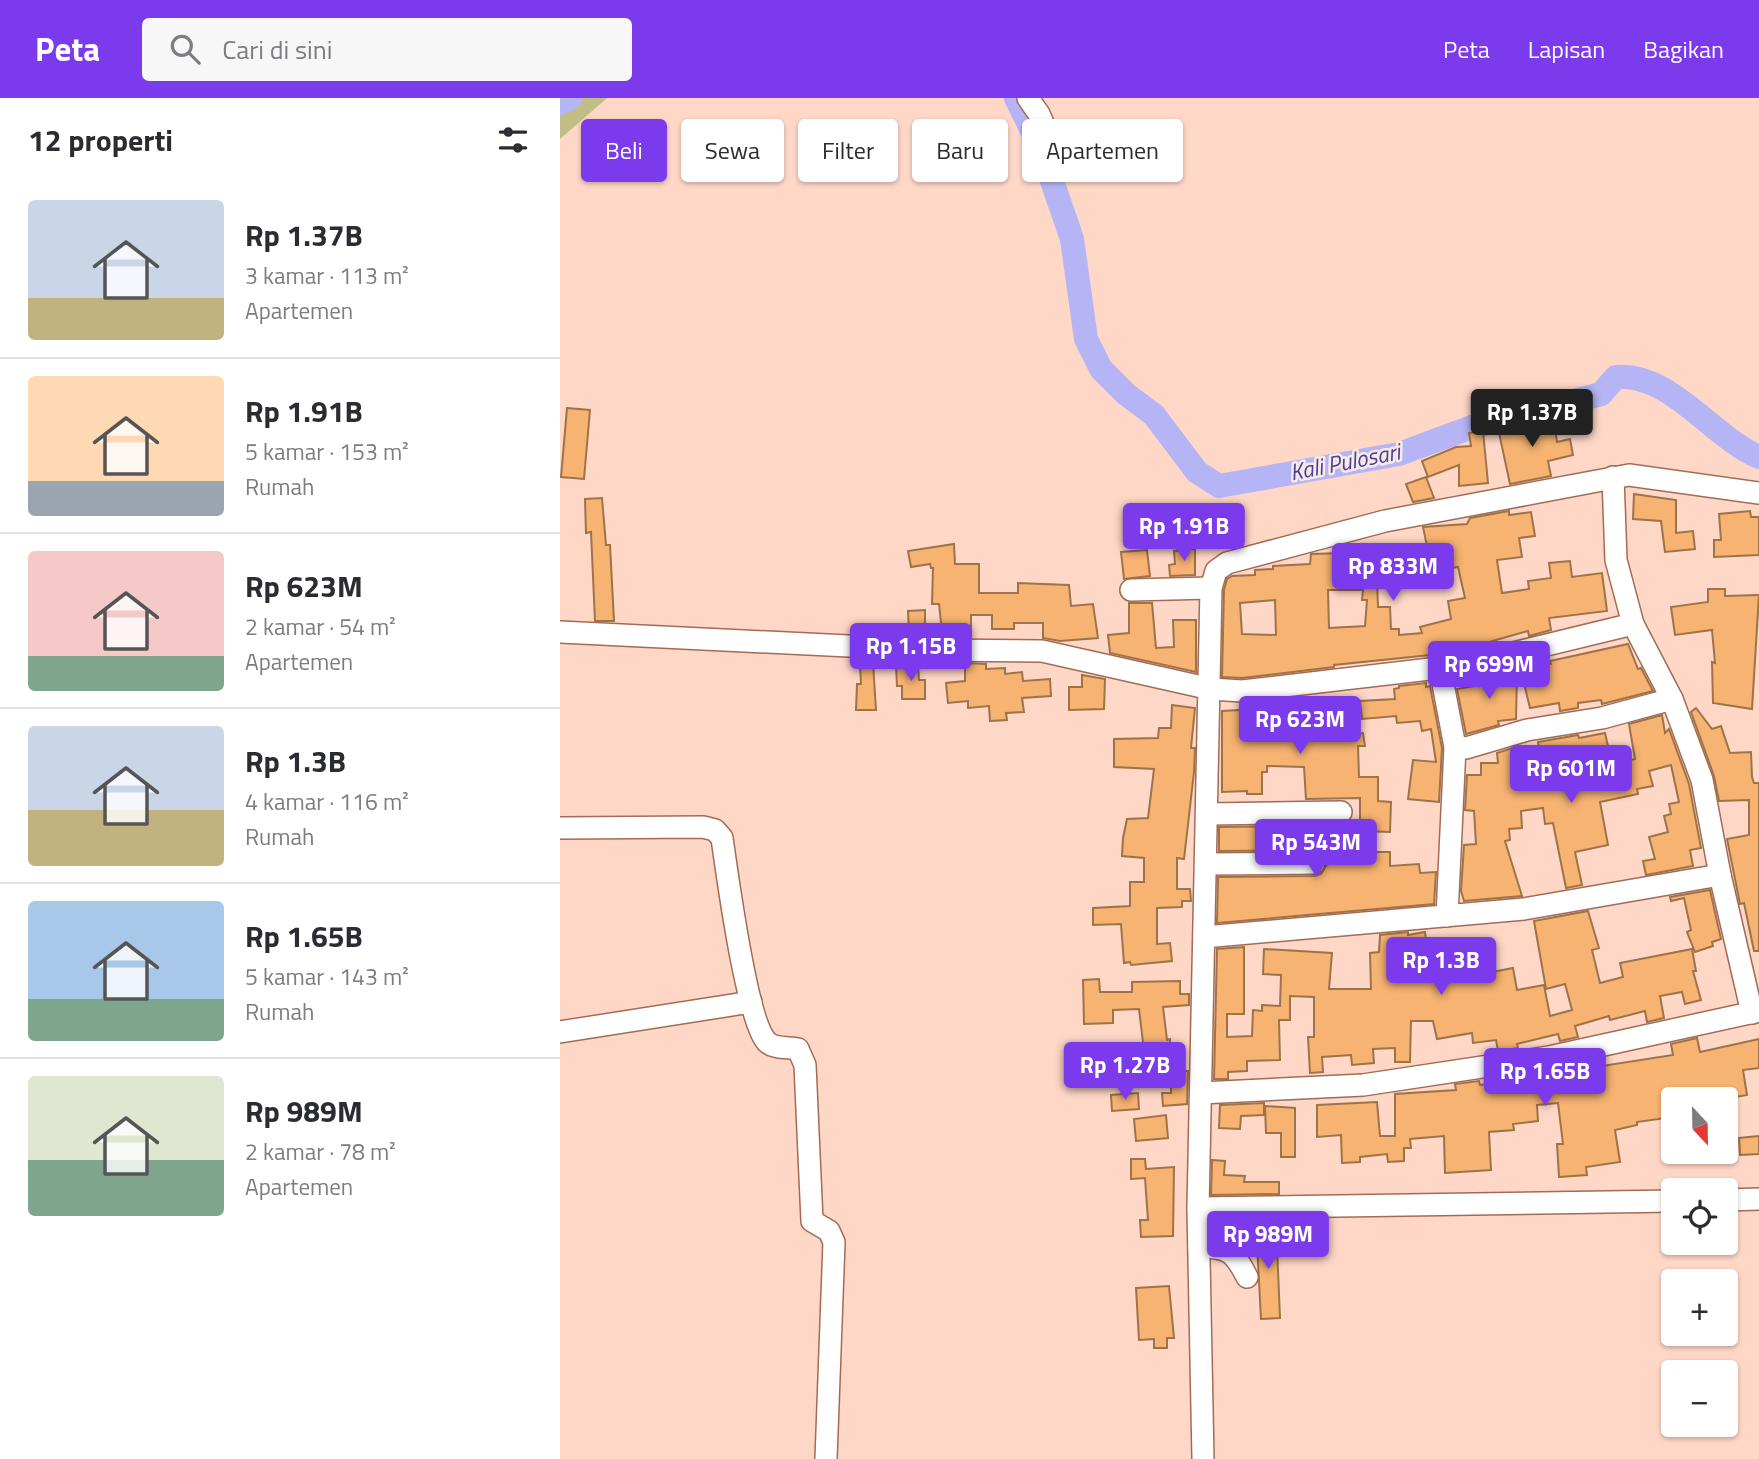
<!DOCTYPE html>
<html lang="id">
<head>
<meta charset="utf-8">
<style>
	:root { --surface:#fff; --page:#f7f7f7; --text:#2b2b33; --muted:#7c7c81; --line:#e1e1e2; --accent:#7c3aed }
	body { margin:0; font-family:"Titillium Web",sans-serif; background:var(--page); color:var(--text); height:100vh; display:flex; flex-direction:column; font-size:26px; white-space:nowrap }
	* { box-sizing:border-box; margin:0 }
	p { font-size:23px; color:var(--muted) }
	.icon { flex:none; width:38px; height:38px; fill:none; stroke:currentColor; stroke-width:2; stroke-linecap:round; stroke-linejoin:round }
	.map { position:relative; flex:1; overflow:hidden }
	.panel { display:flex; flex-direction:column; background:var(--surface); width:560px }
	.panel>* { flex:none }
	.top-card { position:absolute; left:21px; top:21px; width:665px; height:63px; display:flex; gap:14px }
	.needle { width:46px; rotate:158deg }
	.tools { position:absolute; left:1101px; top:989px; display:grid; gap:14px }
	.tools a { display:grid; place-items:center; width:77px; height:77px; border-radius:7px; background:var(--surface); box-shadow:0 2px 5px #0004; font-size:35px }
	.price { position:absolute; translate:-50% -60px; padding:0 16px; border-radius:7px; background:var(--accent); color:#fff; font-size:23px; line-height:46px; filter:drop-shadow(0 2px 4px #0008) }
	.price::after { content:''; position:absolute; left:50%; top:42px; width:21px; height:16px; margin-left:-10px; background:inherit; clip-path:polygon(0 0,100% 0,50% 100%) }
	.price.active { background:#222; color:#fff }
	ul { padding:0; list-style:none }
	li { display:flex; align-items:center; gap:21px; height:175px; padding:0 28px }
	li+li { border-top:2px solid var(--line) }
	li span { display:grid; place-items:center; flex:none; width:196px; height:140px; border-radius:7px; color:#555 }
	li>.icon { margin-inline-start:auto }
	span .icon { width:84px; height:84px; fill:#fffc; stroke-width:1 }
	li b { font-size:30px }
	h2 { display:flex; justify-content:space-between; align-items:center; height:84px; padding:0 28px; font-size:30px }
	.pill { padding:0 24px; border-radius:7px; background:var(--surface); box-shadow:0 2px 5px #0004; font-size:24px; line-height:63px }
	.pill.active { background:var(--accent); color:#fff }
	header { display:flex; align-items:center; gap:42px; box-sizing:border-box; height:98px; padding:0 35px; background:var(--accent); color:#fff }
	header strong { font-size:33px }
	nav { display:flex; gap:38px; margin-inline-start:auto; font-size:24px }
	.search { width:490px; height:63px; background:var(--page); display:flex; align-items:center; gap:18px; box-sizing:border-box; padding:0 24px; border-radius:7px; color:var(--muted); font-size:26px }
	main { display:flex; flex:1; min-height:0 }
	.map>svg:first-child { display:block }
	.green { fill:#c1bd87 }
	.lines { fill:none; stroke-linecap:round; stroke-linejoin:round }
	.river { stroke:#b5b5f5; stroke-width:24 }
	.building { fill:#f6b372; stroke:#9f7348; stroke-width:2; fill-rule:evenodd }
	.minor-casing { stroke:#a36b53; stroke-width:24 }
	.minor { stroke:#fff; stroke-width:21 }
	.labels { text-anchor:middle; stroke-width:5; stroke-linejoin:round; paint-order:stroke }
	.water-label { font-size:23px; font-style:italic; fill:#4a3f9a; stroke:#f8ebe5 }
</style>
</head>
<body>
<header>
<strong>Peta</strong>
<div class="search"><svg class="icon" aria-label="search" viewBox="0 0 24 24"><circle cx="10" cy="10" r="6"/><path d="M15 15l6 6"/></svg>Cari di sini</div>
<nav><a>Peta</a><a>Lapisan</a><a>Bagikan</a></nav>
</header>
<main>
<section class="panel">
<h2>12 properti<svg class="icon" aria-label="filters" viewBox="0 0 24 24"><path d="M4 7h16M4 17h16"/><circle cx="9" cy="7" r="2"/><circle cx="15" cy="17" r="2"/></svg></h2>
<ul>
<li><span style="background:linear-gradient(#c9d6e8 70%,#c2b280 0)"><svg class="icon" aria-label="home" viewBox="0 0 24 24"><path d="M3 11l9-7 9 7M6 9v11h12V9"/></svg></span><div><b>Rp 1.37B</b><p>3 kamar · 113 m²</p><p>Apartemen</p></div></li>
<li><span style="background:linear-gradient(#ffd9b3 75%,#9aa5b1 0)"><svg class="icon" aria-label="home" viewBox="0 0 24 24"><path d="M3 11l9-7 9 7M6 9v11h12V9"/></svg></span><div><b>Rp 1.91B</b><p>5 kamar · 153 m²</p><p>Rumah</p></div></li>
<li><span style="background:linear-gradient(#f6c9c9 75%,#7fa58c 0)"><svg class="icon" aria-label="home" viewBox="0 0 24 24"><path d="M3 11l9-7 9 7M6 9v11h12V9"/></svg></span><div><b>Rp 623M</b><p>2 kamar · 54 m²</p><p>Apartemen</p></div></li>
<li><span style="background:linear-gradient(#c9d6e8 60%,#c2b280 0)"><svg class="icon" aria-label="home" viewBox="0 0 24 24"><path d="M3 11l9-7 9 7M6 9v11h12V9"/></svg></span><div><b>Rp 1.3B</b><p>4 kamar · 116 m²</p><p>Rumah</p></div></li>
<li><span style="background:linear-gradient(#a9c7e8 70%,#7fa58c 0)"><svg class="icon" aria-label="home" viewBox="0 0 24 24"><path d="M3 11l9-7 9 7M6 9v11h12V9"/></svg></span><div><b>Rp 1.65B</b><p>5 kamar · 143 m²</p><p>Rumah</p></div></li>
<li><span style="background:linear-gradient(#dfe7d0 60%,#7fa58c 0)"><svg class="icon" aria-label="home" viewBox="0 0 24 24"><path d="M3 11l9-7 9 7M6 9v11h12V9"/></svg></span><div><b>Rp 989M</b><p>2 kamar · 78 m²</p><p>Apartemen</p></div></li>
</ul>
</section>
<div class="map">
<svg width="1199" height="1361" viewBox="0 0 1199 1361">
	<rect width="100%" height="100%" fill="#fed7c7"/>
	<path class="green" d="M0,0H47L0,41Z"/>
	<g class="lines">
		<g class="river">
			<path d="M456,0L481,51L512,141L526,241L541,271L566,296L594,317L637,374L659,388L839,356L912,329L1041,296L1056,279C1110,274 1152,339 1199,359"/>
			<path d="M0,5L10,0"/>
		</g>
	</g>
	<g class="building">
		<path d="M7,310L30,312L24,381L1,379Z"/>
		<path d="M993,319L997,344L1010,341L1013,357L988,363L991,378L950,386L938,330Z"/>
		<path d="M923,333L928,385L899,388V367L868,379L862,363L896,349L911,348L909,335Z"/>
		<path d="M866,379L874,400L853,404L846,386Z"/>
		<path d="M1074,396L1116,402V435L1133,433L1135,451L1105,454L1101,423L1073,421Z"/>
		<path d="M42,400L46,447H50L54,523H35L31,434L26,435L25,401Z"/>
		<path d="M949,413V417L971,414L975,438L959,440L962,459L937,462L942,495L969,491L968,483L991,480L989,465L1010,463L1012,479L1042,475L1047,513L989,520L991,532L969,538L968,533L890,555L774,567V569L682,580L662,579L664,492L667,481L672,478L695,477V472L713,471V468L750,466L751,456L784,455V465L819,464L818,461L837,459V480L817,483L818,509H830L831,531H839V537L862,535L860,529L891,521L888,503L905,500L898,469L849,477L844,457L868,453L863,429L907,426L910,420ZM768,492H803L802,502H807L805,528L769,530ZM715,502L716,537L682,536L680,505Z"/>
		<path d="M1190,413L1191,419H1199V457L1154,459V442H1161L1159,416Z"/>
		<path d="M394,446L395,466H419V495H458V485L509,487L511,508L533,506L538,540L500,543L483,540V525H454V531H432V517H411V538H392V534H382L379,506H372L373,470H371L370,466L351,469L348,453Z"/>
		<path d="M635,451V477L610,478L609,467L615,466L614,453Z"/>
		<path d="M587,452L590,478L564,481L561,454Z"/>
		<path d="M1148,491H1165V498L1199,497L1192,611L1153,605L1152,564L1155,565L1152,532L1115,537L1111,509L1148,504Z"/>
		<path d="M569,505H592L596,550L614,549L613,522H636V574L550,555L548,537L569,535Z"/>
		<path d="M365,512V535L349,536L348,513Z"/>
		<path d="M1068,546L1078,571L1081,570L1093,593L1042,606L1041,602L1018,605V610L1000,613L999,605L970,610L960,569L991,566L990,563Z"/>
		<path d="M313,565L316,612H296L297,586H301L300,566Z"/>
		<path d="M405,565L426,566V571L445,570V576L462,574L463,583L490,581L491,598L462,600L464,614L446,615L447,622L430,623L429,608L408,610V603L388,605L386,585L405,583Z"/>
		<path d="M336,568H358L359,582H365V601H342V588H337Z"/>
		<path d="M933,574V576H957L956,621L938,623L939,627L906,636L897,591L915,588L914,578Z"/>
		<path d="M522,577L545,581L544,611L509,612V589H522Z"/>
		<path d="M866,585V589L870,588L882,650L879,704L848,701L853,662L876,664L871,631L862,633L860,623L837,625L836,618L802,621L800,603L835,601L834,591L839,590V588Z"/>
		<path d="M774,602L777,638L803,635L805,648H798L799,679H818V703L831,704L830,734L800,733V700L746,701L744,669L707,668V674H702V696H687V693L662,694V613L750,608V605Z"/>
		<path d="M612,607L635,610L631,650H635L634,674L624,761L617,760V791H630L631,803H622V809L597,810V846L610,845L612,863L571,867L570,864L564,865L561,826L533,827V810L570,808V784H584V760L562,758L563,740L567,721L588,720L594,671L554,669V641L598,640L599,630H611Z"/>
		<path d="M1136,610L1152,631L1161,628L1170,655L1191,654L1192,679L1194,685H1199V853H1194L1184,805L1180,806L1167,741L1189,737V702L1159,703L1154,678L1131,614Z"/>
		<path d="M1102,617L1105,635L1109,631L1129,686L1141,750L1130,752L1133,768L1086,777L1083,763L1095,761L1089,739L1108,734L1104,718L1111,716L1109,706L1119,704L1111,667L1089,673L1093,688L1077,691L1078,696L1040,704L1048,747L1015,754L1022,787L1006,790L993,725L985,726L983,710L961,713L962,730L949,731L950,742L945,743L962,798L904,803L901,793L904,747L916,746L914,713L905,712L907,677H921V665H938L937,655L956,649V656L980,653L978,644L1018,637L1019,640L1045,635L1052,666L1075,661L1069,626Z"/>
		<path d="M790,723L796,724L794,734L778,732V764L807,763V754H830V768L859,766L860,775L876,774L874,806L657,825L658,779L754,778L761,776L767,766L765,758L754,752L659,753V729L727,728L729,742L753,741L752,728L781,727Z"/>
		<path d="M1150,792L1161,841L1152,844L1153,848L1135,854L1127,834L1131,832L1124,800L1111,803L1110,799Z"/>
		<path d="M1028,813L1039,850L1032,852L1040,885L1063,879L1060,865L1132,851L1136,873H1133L1141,902L1125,906L1122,894L1100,898L1104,920L1087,924L1085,913L1050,922L1049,918L1015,928L1018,939L1000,943L998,936L957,946L958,950L938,953L936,942L913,945L912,935L877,941L873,923H851L850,964H835V950L813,951L814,965L792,967L791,957L762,959L763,974L750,975L748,939H754V899L730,898V922H719L720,962L687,963V973L668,974V981H654L657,851L684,849V916H667V939L692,938L693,912L702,913V907L720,908L721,877L703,876L704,851L772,855L769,891H811L810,855L819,854L820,837L848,834V837L865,834L868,859L892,856L896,881L953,870L957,892L984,887L990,918L1012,912L1005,886L986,891L974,823Z"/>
		<path d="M539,881L540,894H572V884L620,883V896H629V907L603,909L607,942L610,941L611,973H628L627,1006L603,1008L602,995H611V973L583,976L581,961H585L579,911L553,912V925L524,926L523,882Z"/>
		<path d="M1137,940L1140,954L1199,941V970L1183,972L1187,997L1165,1001H1113V1019L1077,1024V1027L1055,1032L1060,1064L1026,1069L1027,1077L999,1079L997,1046H1003L998,1005L977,1007L978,1023L953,1026L954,1032L929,1034L931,1072L885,1075L884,1038L850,1041L851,1050H844V1063L828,1064L827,1056L800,1059V1064L782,1065L781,1037L757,1039V1007L817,1004L820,1038H835V996L896,992L895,986L919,983L920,987L1017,976L1016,972L1113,957L1111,946Z"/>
		<path d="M578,995L579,1011L552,1013L551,997Z"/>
		<path d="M704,1005V1017L681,1018L680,1031L659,1030L660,1007Z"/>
		<path d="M705,1008L735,1010V1059H721V1035H706Z"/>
		<path d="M606,1017L608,1040L576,1043L574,1021Z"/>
		<path d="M1199,1038V1056L1180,1057L1179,1040Z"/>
		<path d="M571,1061H585L586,1071L614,1069L613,1138L581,1139L580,1122H588L585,1080L571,1081Z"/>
		<path d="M652,1062L665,1063L664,1077L685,1078L684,1084H719V1096L651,1097Z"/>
		<path d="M716,1125L720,1220L701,1221L696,1126Z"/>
		<path d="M609,1188L614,1240H607V1250H594V1241L579,1242L576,1190Z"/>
	</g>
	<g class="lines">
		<defs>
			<g id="minor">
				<path d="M468,0L479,16L493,48"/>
				<path d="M1053,379L1056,462L1073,526"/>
				<path d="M571,492L651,490"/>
				<path d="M0,534L370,552L482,553L651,591L682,593L904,567L1073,526L1112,601"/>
				<path d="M880,570L895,649L887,818"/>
				<path d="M895,649L906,650L967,632L1042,620L1112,601L1142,682L1160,777"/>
				<path d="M648,716L781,714"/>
				<path d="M0,730L143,729L155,732L162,740C167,775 187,924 207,944C214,951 229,949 238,951L245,967L252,1123L269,1133L274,1144L266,1361"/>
				<path d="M647,766L754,765"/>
				<path d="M644,839L964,811L1160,777L1192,915"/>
				<path d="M0,934L191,904"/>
				<path d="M641,995L803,987L989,959L1199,913"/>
				<path d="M1166,1102L1199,1101"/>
				<path d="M638,1110L1113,1103"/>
				<path d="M639,1149C668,1149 674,1153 687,1179"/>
				<path d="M643,1361L638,1110L651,490L656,473L667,465L825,423L1069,377L1199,395"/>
			</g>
		</defs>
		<use href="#minor" class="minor-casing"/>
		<use href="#minor" class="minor"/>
	</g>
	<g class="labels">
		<g class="water-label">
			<text transform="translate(785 364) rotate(-11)" y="8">Kali Pulosari</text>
		</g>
	</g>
</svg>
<div class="tools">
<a><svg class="needle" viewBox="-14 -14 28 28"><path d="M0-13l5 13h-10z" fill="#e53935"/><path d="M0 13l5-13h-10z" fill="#7c7c81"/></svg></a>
<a><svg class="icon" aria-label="locate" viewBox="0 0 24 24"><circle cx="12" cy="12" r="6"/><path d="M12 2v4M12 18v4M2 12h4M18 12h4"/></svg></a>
<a>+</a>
<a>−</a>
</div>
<b class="price active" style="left:972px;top:351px">Rp 1.37B</b>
<b class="price" style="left:624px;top:465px">Rp 1.91B</b>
<b class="price" style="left:833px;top:505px">Rp 833M</b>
<b class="price" style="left:351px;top:585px">Rp 1.15B</b>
<b class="price" style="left:929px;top:603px">Rp 699M</b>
<b class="price" style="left:740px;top:658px">Rp 623M</b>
<b class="price" style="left:1011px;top:707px">Rp 601M</b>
<b class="price" style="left:756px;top:781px">Rp 543M</b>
<b class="price" style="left:881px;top:899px">Rp 1.3B</b>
<b class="price" style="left:565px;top:1004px">Rp 1.27B</b>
<b class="price" style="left:985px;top:1010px">Rp 1.65B</b>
<b class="price" style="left:708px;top:1173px">Rp 989M</b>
<div class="top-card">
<a class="pill active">Beli</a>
<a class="pill">Sewa</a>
<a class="pill">Filter</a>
<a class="pill">Baru</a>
<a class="pill">Apartemen</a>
</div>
</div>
</main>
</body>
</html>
